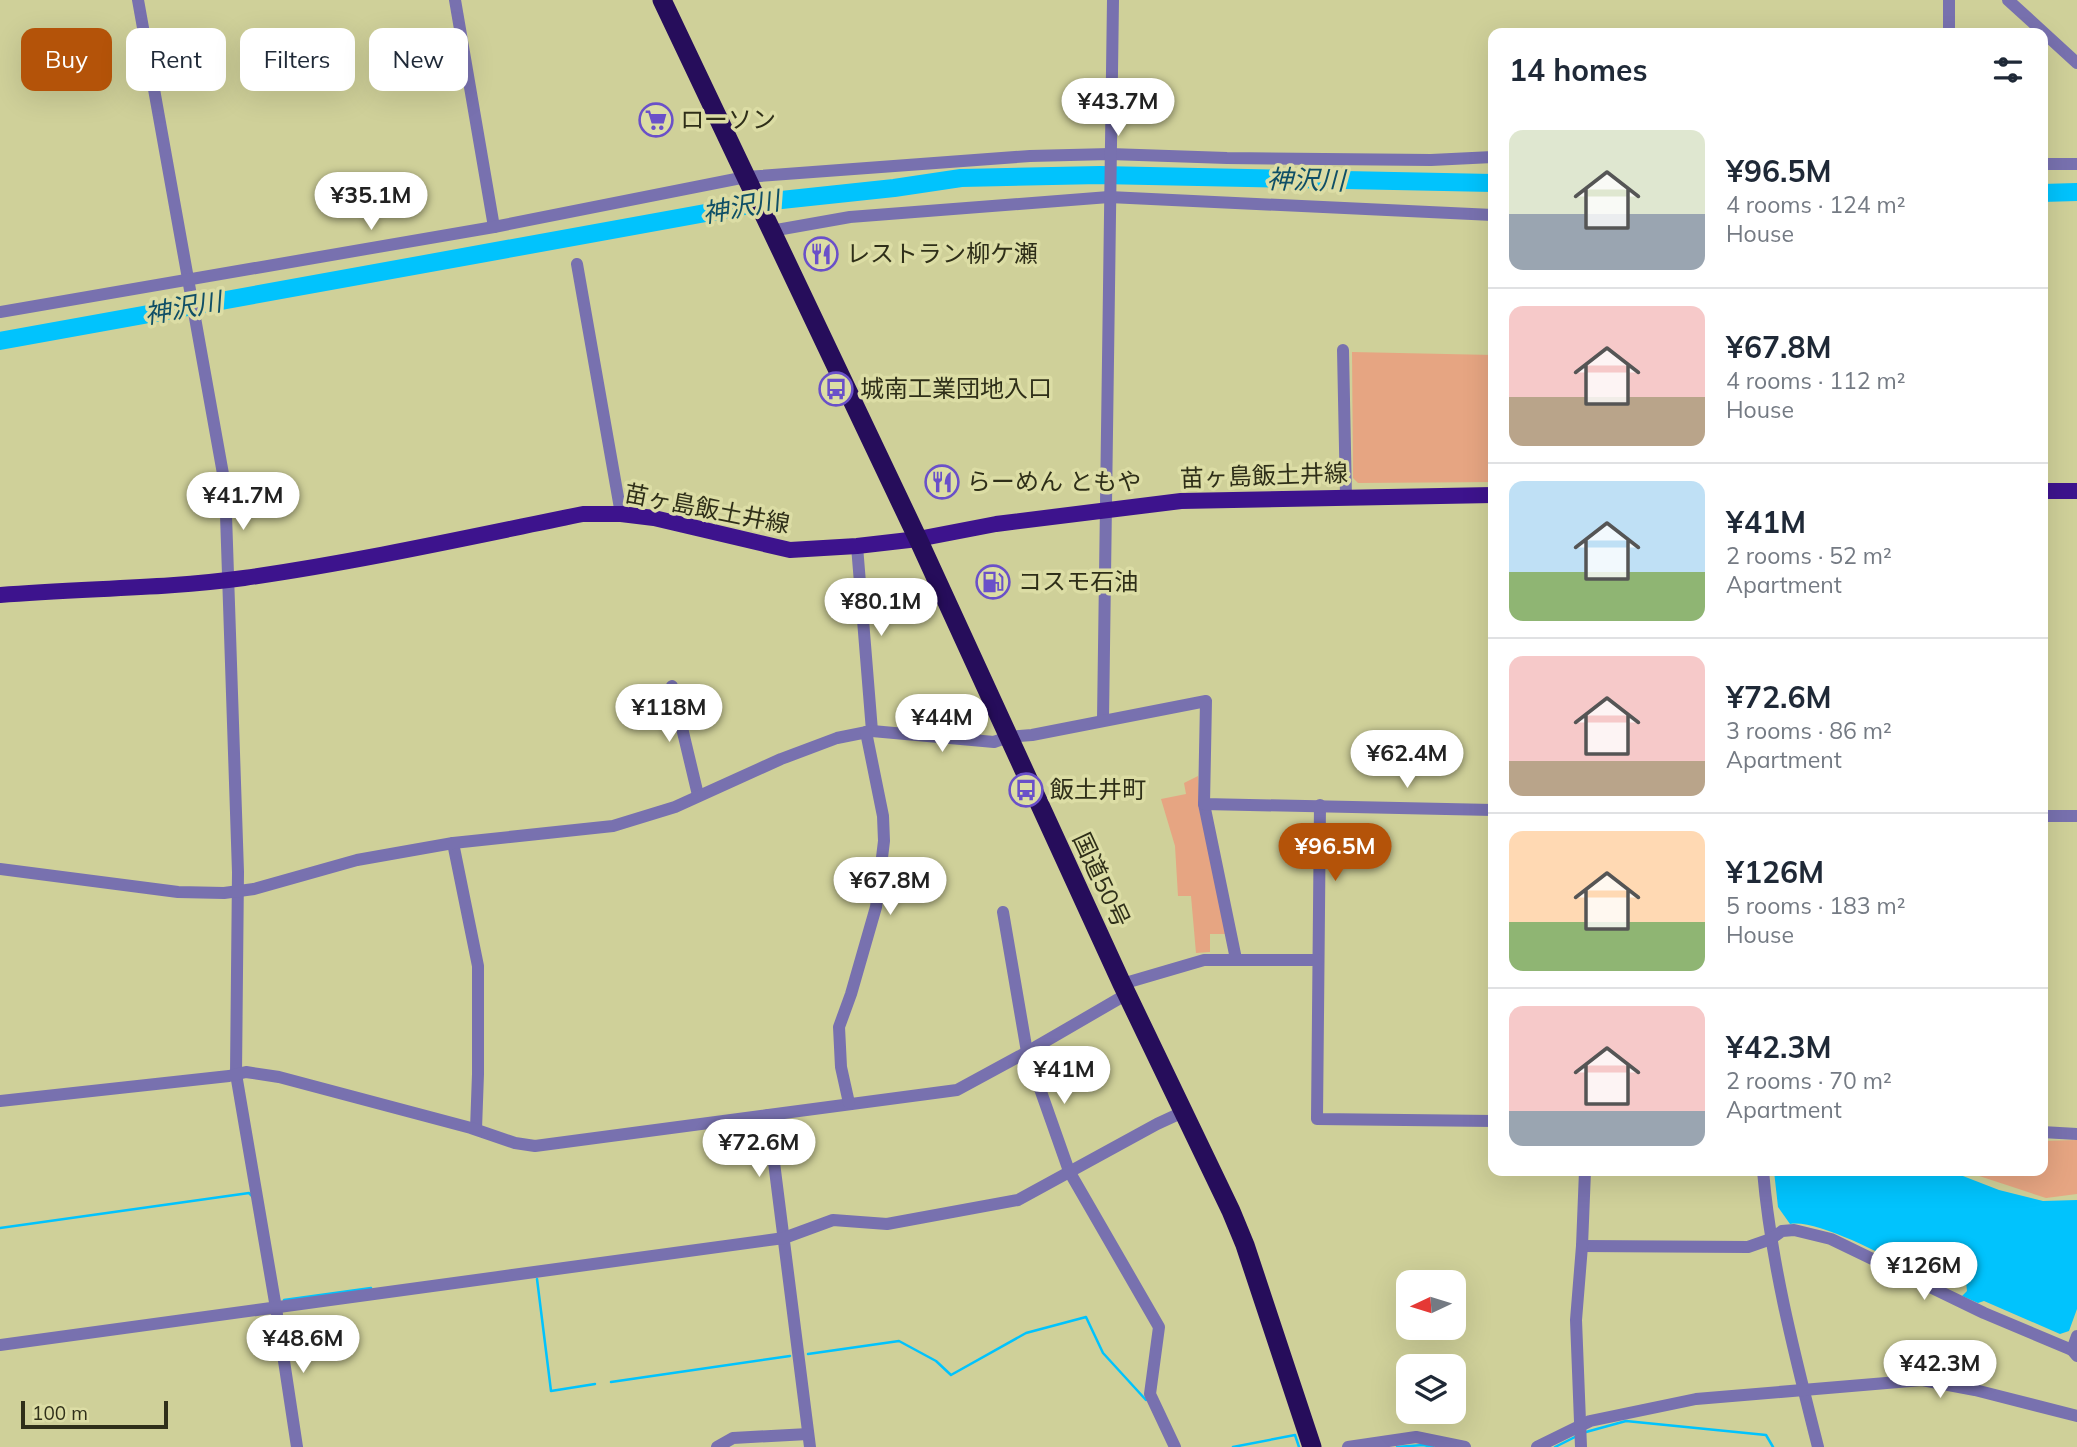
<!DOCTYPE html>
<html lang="en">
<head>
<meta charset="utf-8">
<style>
	:root { --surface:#fff; --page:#f2f2f3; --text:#1f2937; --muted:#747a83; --line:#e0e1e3; --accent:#b45309 }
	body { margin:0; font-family:Mulish,"Noto Sans JP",sans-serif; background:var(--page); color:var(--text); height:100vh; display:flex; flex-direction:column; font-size:26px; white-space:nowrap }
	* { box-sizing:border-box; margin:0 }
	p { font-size:23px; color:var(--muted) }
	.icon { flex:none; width:38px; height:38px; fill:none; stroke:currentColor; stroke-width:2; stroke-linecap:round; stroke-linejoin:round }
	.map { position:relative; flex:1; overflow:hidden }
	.drawer { position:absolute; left:1488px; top:28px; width:560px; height:1148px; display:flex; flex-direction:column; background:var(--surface); border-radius:14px; box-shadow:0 7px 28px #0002 }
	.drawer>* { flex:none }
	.top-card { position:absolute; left:21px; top:28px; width:665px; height:63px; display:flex; gap:14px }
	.needle { width:46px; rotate:266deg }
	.tools { position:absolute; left:1396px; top:1270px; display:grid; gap:14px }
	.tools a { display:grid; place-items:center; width:70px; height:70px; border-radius:14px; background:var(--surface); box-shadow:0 7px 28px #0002; font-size:35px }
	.scale { position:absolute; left:21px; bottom:18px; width:147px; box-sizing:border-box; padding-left:7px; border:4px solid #2f2f19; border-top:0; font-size:19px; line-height:24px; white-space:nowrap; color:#2f2f19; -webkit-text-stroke:5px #dcdda5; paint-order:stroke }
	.price { position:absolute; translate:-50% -60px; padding:0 16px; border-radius:24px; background:#fff; color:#222; font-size:23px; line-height:46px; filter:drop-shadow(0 2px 4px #0008) }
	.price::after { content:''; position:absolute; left:50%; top:42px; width:21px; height:16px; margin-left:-10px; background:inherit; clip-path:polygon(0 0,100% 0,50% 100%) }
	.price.current { background:var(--accent); color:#fff }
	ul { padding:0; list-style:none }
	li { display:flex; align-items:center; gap:21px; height:175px; padding:0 21px }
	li+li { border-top:2px solid var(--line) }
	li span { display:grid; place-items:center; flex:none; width:196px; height:140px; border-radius:14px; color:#555 }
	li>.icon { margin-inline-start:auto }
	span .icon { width:84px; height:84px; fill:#fffc; stroke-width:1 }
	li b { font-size:30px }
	h2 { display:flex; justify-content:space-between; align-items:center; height:84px; padding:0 21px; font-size:30px }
	.tag { padding:0 24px; border-radius:14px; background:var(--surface); box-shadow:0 7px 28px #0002; font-size:24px; line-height:63px }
	.tag.current { background:var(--accent); color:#fff }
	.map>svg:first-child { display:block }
	.green { fill:#e6a582 }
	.water { fill:#01c3fd }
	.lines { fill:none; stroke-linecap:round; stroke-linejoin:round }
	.stream { stroke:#01c3fd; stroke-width:2.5 }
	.river { stroke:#01c3fd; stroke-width:18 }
	.minor { stroke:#7871af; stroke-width:12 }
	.major { stroke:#3d138d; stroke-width:16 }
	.highway { stroke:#260d5b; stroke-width:19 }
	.labels { text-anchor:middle; stroke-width:7; stroke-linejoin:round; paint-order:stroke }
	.poi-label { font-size:24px; fill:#2f2f19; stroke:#dcdda5; text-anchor:start }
	.street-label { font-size:24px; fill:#2f2f19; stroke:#dcdda5 }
	.water-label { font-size:26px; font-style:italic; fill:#0f4f66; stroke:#dcdda5 }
</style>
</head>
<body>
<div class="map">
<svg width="2077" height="1447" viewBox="0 0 2077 1447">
	<rect width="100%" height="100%" fill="#cfd099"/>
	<g class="green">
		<path d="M1352,352L1493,355V482L1358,483L1353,478Z"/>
		<path d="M1198,776L1199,808L1228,934H1210V952L1196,953L1191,896H1178L1175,846L1161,799L1186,794L1184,783Z"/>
		<path d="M2077,1140V1194L2046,1198L1964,1171H2042V1141Z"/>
	</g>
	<path class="water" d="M1774,1171H1950L1999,1190L2043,1201L2077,1200V1309L2069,1331L2060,1334L1984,1301L1978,1303L1962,1296L1967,1291L1966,1282L1947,1288C1914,1272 1823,1218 1790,1224L1778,1207Z"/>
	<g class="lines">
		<g class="stream">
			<path d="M0,1228L249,1193L252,1196"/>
			<path d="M537,1279L551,1391L595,1384"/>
			<path d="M284,1300L371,1288"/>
			<path d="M808,1354L899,1341L936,1361L951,1375L1026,1333L1086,1317L1103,1353L1146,1400"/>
			<path d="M611,1382L790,1356"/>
			<path d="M1586,1432L1626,1421L1766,1435L1773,1447"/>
			<path d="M1233,1447L1295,1435L1299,1447"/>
			<path d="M1397,1447L1423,1445L1433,1447"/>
			<path d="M1555,1447L1577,1436"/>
		</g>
		<g class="river">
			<path d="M2042,193L2077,192"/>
			<path d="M0,341L772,201L894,188L961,178L1100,175L1493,183"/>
		</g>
		<g class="minor">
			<path d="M138,0L225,485L238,872L236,1074L276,1308L297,1447"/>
			<path d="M455,0L494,227"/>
			<path d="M1949,0V33"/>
			<path d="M2008,0L2077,63"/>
			<path d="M2042,164H2077"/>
			<path d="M771,231L850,217L1109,197L1493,215"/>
			<path d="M577,264L621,514"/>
			<path d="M0,312L494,227L746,177L1030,156L1110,154L1227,158L1431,160L1493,157"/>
			<path d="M1343,350L1346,497"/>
			<path d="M857,546L872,731"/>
			<path d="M672,686L698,795"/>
			<path d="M1103,720L1113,0"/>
			<path d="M1204,804L1236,959"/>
			<path d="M1320,805L1317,1119L1493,1121"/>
			<path d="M2042,816H2077"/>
			<path d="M453,843L478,966V1074L476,1129"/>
			<path d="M0,869L178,892L224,893L254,889L357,860L453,843L613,826L675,807L781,759L837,738L872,731L994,742L1008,737L1032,735L1206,701L1204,804L1493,810"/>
			<path d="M1003,912L1027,1052L1069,1171L1159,1327L1150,1394L1175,1447"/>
			<path d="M1122,984L1204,960H1318"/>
			<path d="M0,1101L229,1076L246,1072L279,1077L471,1128L515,1143L535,1146L957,1090L1027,1052L1127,994"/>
			<path d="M849,1103L841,1067L839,1027L851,994L876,907L884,841L883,816L866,732"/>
			<path d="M768,1115L810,1447"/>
			<path d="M2042,1132L2077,1134"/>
			<path d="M1763,1171C1771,1264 1795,1356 1818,1447"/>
			<path d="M1582,1246L1748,1247L1771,1239L1782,1231L1794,1230L1831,1239L1984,1313L2072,1350L2077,1356"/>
			<path d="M0,1345L784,1238L833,1220L887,1224L1018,1200L1157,1124L1183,1112"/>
			<path d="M2072,1350L2077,1336"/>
			<path d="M717,1447L733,1438L808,1434"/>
			<path d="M1348,1447L1416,1437L1465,1447"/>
			<path d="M1537,1447L1590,1421L1696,1399L1922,1380L1975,1390L2077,1416"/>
			<path d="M1581,1447L1576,1320L1582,1246L1585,1171"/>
		</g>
		<g class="major">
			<path d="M2042,491H2077"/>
			<path d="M0,595C81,588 163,589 244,578C357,562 470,537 583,514H621L654,518L790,550L857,546L918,539L996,524L1181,501L1493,495"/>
		</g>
		<path class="highway" d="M662,0L918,539L1122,984L1231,1211L1245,1245L1312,1447"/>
	</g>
	<defs>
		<symbol id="supermarket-ring" viewBox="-11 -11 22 22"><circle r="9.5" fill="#dcdda5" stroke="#6a50c9" stroke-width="1.5"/><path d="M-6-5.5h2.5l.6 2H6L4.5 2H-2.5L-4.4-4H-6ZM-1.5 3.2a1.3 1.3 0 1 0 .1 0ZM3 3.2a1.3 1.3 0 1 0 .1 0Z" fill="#6a50c9"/></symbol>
		<symbol id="restaurant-ring" viewBox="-11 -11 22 22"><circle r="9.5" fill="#dcdda5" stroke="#6a50c9" stroke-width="1.5"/><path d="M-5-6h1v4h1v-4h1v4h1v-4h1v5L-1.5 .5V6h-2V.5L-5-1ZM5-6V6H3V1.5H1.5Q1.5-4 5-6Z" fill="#6a50c9"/></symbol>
		<symbol id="bus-ring" viewBox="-11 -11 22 22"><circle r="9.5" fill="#dcdda5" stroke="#6a50c9" stroke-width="1.5"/><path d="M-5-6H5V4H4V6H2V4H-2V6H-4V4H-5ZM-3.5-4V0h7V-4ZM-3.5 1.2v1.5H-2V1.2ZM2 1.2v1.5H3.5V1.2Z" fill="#6a50c9"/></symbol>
		<symbol id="fuel-ring" viewBox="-11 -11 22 22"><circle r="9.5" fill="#dcdda5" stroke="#6a50c9" stroke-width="1.5"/><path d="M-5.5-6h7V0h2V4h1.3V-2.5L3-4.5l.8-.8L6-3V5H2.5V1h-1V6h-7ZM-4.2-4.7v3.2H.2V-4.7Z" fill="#6a50c9"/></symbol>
	</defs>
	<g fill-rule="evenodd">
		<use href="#supermarket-ring" x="637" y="101" width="38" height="38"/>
		<use href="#restaurant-ring" x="802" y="235" width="38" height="38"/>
		<use href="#bus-ring" x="817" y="370" width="38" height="38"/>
		<use href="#restaurant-ring" x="923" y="463" width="38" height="38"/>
		<use href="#fuel-ring" x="974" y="563" width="38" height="38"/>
		<use href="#bus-ring" x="1007" y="771" width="38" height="38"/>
	</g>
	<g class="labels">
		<g class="poi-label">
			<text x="680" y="128">ローソン</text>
			<text x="846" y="262">レストラン柳ケ瀬</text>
			<text x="860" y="397">城南工業団地入口</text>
			<text x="967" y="490">らーめん ともや</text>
			<text x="1018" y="590">コスモ石油</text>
			<text x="1050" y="798">飯土井町</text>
		</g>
		<g class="street-label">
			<text transform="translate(1264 476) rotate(-2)" y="8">苗ヶ島飯土井線</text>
			<text transform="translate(707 509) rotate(11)" y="8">苗ヶ島飯土井線</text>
			<text transform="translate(1101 880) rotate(65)" y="8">国道50号</text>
		</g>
		<g class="water-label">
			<text transform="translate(1306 180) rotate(1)" y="9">神沢川</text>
			<text transform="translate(741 207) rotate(-10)" y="9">神沢川</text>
			<text transform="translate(183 308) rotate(-10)" y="9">神沢川</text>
		</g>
	</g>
</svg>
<div class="tools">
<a><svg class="needle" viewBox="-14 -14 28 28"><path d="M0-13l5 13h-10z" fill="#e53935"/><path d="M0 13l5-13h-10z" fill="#747a83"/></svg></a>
<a><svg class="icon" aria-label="layers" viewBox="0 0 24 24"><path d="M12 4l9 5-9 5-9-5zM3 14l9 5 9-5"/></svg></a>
</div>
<div class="scale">100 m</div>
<b class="price" style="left:1118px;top:138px">¥43.7M</b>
<b class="price" style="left:371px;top:232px">¥35.1M</b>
<b class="price" style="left:243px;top:532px">¥41.7M</b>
<b class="price" style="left:881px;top:638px">¥80.1M</b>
<b class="price" style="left:669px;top:744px">¥118M</b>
<b class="price" style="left:942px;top:754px">¥44M</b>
<b class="price" style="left:1407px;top:790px">¥62.4M</b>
<b class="price current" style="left:1335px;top:883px">¥96.5M</b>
<b class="price" style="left:890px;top:917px">¥67.8M</b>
<b class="price" style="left:1064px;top:1106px">¥41M</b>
<b class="price" style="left:759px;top:1179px">¥72.6M</b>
<b class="price" style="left:1924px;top:1302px">¥126M</b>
<b class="price" style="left:303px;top:1375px">¥48.6M</b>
<b class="price" style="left:1940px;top:1400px">¥42.3M</b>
<div class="top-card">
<a class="tag current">Buy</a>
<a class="tag">Rent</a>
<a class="tag">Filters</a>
<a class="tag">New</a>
</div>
<section class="drawer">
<h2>14 homes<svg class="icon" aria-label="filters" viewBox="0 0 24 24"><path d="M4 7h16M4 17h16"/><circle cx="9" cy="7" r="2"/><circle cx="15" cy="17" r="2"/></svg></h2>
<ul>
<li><span style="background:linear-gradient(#dfe7d0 60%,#9aa5b1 0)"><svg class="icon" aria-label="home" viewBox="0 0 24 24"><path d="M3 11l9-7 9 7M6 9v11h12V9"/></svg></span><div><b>¥96.5M</b><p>4 rooms · 124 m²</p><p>House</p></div></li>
<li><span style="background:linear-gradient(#f6c9c9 65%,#b9a48a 0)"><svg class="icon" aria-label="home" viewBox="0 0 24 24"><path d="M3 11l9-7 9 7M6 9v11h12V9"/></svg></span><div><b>¥67.8M</b><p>4 rooms · 112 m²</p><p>House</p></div></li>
<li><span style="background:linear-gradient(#bfe0f5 65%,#8fb573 0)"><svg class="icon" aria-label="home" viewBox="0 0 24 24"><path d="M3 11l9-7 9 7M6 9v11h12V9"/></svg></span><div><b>¥41M</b><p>2 rooms · 52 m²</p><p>Apartment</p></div></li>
<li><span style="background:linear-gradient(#f6c9c9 75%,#b9a48a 0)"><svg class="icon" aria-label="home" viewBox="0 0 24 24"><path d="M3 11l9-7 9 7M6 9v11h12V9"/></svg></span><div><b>¥72.6M</b><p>3 rooms · 86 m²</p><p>Apartment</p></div></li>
<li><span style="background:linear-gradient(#ffd9b3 65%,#8fb573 0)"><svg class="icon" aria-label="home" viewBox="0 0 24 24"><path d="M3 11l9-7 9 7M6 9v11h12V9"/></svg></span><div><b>¥126M</b><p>5 rooms · 183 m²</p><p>House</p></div></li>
<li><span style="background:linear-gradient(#f6c9c9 75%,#9aa5b1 0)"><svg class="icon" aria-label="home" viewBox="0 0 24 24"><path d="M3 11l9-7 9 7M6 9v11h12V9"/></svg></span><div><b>¥42.3M</b><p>2 rooms · 70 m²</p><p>Apartment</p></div></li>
</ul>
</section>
</div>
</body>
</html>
